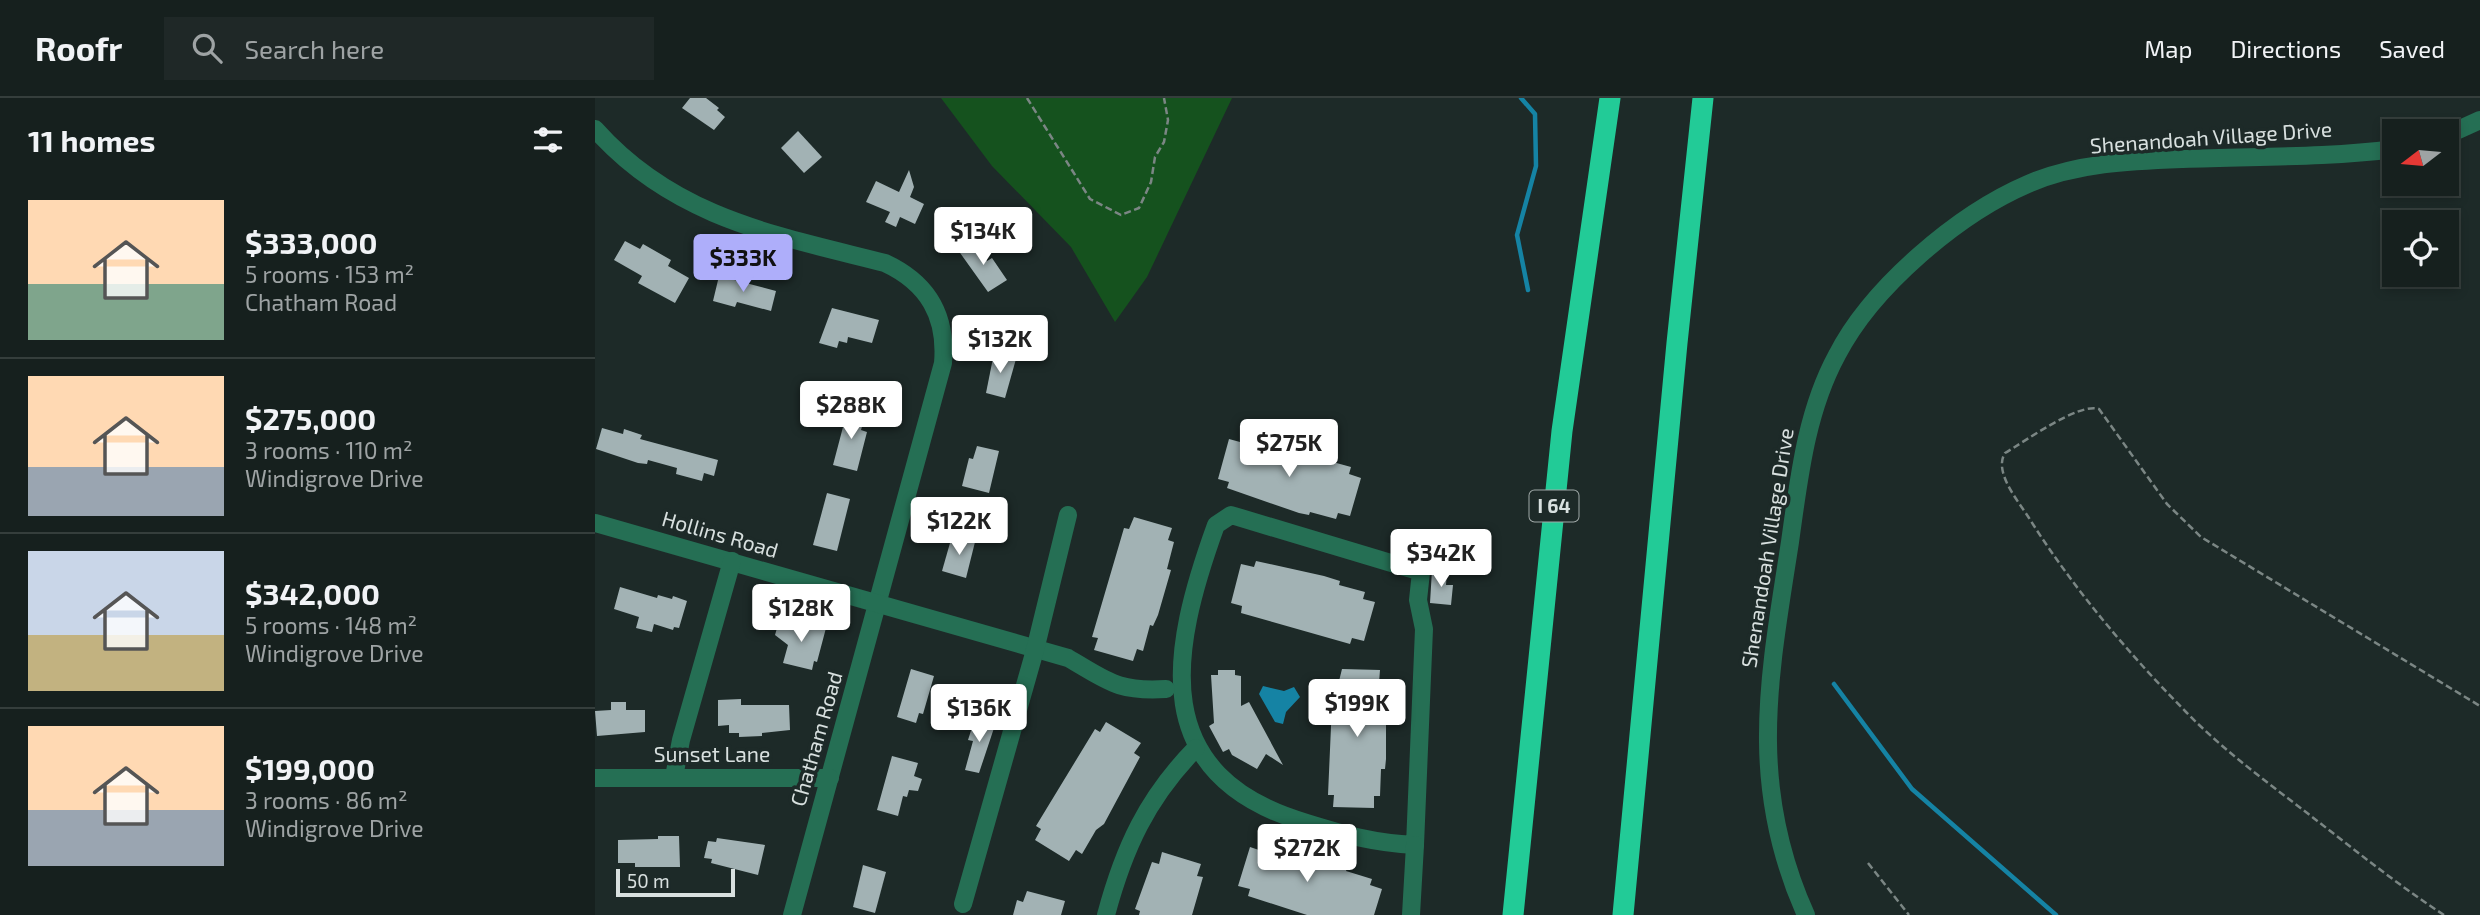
<!DOCTYPE html>
<html lang="en">
<head>
<meta charset="utf-8">
<style>
	:root { --surface:#16201e; --page:#1f2827; --text:#f1f3f6; --muted:#9ea3a4; --line:#353e3c; --accent:#aeaefa }
	body { margin:0; font-family:"Exo 2",sans-serif; background:var(--page); color:var(--text); height:100vh; display:flex; flex-direction:column; font-size:26px; white-space:nowrap }
	* { box-sizing:border-box; margin:0 }
	p { font-size:23px; color:var(--muted) }
	.icon { flex:none; width:38px; height:38px; fill:none; stroke:currentColor; stroke-width:2; stroke-linecap:round; stroke-linejoin:round }
	.map { position:relative; flex:1; overflow:hidden }
	.side { display:flex; flex-direction:column; background:var(--surface); width:595px }
	.side>* { flex:none }
	.needle { width:46px; rotate:254deg }
	.controls { position:absolute; left:1787px; top:21px; display:grid; gap:14px }
	.controls a { display:grid; place-items:center; width:77px; height:77px; border-radius:0px; background:var(--surface); box-shadow:0 4px 10px #0003,0 0 0 2px var(--line); font-size:35px }
	.scale { position:absolute; left:21px; bottom:18px; width:119px; box-sizing:border-box; padding-left:7px; border:4px solid #d8e0df; border-top:0; font-size:19px; line-height:24px; white-space:nowrap; color:#d8e0df; -webkit-text-stroke:5px #1d2a28; paint-order:stroke }
	.price { position:absolute; translate:-50% -60px; padding:0 16px; border-radius:7px; background:#fff; color:#222; font-size:23px; line-height:46px; filter:drop-shadow(0 2px 4px #0008) }
	.price::after { content:''; position:absolute; left:50%; top:42px; width:21px; height:16px; margin-left:-10px; background:inherit; clip-path:polygon(0 0,100% 0,50% 100%) }
	.price.selected { background:var(--accent); color:#111 }
	ul { padding:0; list-style:none }
	li { display:flex; align-items:center; gap:21px; height:175px; padding:0 28px }
	li+li { border-top:2px solid var(--line) }
	li span { display:grid; place-items:center; flex:none; width:196px; height:140px; border-radius:0px; color:#555 }
	li>.icon { margin-inline-start:auto }
	span .icon { width:84px; height:84px; fill:#fffc; stroke-width:1 }
	li b { font-size:30px }
	h2 { display:flex; justify-content:space-between; align-items:center; height:84px; padding:0 28px; font-size:30px }
	header { display:flex; align-items:center; gap:42px; box-sizing:border-box; height:98px; padding:0 35px; background:var(--surface); border-bottom:2px solid var(--line) }
	header strong { font-size:33px }
	nav { display:flex; gap:38px; margin-inline-start:auto; font-size:24px }
	.search { width:490px; height:63px; background:var(--page); display:flex; align-items:center; gap:18px; box-sizing:border-box; padding:0 24px; border-radius:0px; color:var(--muted); font-size:26px }
	main { display:flex; flex:1; min-height:0 }
	.map>svg:first-child { display:block }
	.green { fill:#15521e }
	.water { fill:#1583a4 }
	.lines { fill:none; stroke-linecap:round; stroke-linejoin:round }
	.stream { stroke:#1583a4; stroke-width:4.5 }
	.building { fill:#a2b2b4 }
	.path { stroke:#7b8684; stroke-width:2.5; stroke-dasharray:7 3.5; stroke-linecap:butt }
	.minor { stroke:#256f54; stroke-width:18 }
	.highway { stroke:#22cb97; stroke-width:21 }
	.labels { text-anchor:middle; stroke-width:7; stroke-linejoin:round; paint-order:stroke }
	.shield { fill:#1d2a28; stroke:#a0a9a8; stroke-width:2 }
	.shield-label { font-size:19px; font-weight:bold; fill:#d8e0df }
	.street-label { font-size:21px; fill:#d8e0df; stroke:#1d2a28 }
</style>
</head>
<body>
<header>
<strong>Roofr</strong>
<div class="search"><svg class="icon" aria-label="search" viewBox="0 0 24 24"><circle cx="10" cy="10" r="6"/><path d="M15 15l6 6"/></svg>Search here</div>
<nav><a>Map</a><a>Directions</a><a>Saved</a></nav>
</header>
<main>
<section class="side">
<h2>11 homes<svg class="icon" aria-label="filters" viewBox="0 0 24 24"><path d="M4 7h16M4 17h16"/><circle cx="9" cy="7" r="2"/><circle cx="15" cy="17" r="2"/></svg></h2>
<ul>
<li><span style="background:linear-gradient(#ffd9b3 60%,#7fa58c 0)"><svg class="icon" aria-label="home" viewBox="0 0 24 24"><path d="M3 11l9-7 9 7M6 9v11h12V9"/></svg></span><div><b>$333,000</b><p>5 rooms · 153 m²</p><p>Chatham Road</p></div></li>
<li><span style="background:linear-gradient(#ffd9b3 65%,#9aa5b1 0)"><svg class="icon" aria-label="home" viewBox="0 0 24 24"><path d="M3 11l9-7 9 7M6 9v11h12V9"/></svg></span><div><b>$275,000</b><p>3 rooms · 110 m²</p><p>Windigrove Drive</p></div></li>
<li><span style="background:linear-gradient(#c9d6e8 60%,#c2b280 0)"><svg class="icon" aria-label="home" viewBox="0 0 24 24"><path d="M3 11l9-7 9 7M6 9v11h12V9"/></svg></span><div><b>$342,000</b><p>5 rooms · 148 m²</p><p>Windigrove Drive</p></div></li>
<li><span style="background:linear-gradient(#ffd9b3 60%,#9aa5b1 0)"><svg class="icon" aria-label="home" viewBox="0 0 24 24"><path d="M3 11l9-7 9 7M6 9v11h12V9"/></svg></span><div><b>$199,000</b><p>3 rooms · 86 m²</p><p>Windigrove Drive</p></div></li>
</ul>
</section>
<div class="map">
<svg width="1885" height="817" viewBox="0 0 1885 817">
	<rect width="100%" height="100%" fill="#1d2a28"/>
	<path class="green" d="M346,0H637L552,179L520,224L476,149L397,68Z"/>
	<path class="water" d="M668,588L689,593L699,589L705,599L691,614L688,626L680,624L664,596Z"/>
	<g class="lines">
		<g class="stream">
			<path d="M926,0L940,16L941,68L922,137L933,192"/>
			<path d="M1239,586L1317,691L1461,817"/>
		</g>
	</g>
	<g class="building">
		<path d="M95,0H111L124,10L122,12L130,19L119,32L87,10Z"/>
		<path d="M203,33L227,59L209,75L186,50Z"/>
		<path d="M314,72L319,89L315,99L329,106L320,126L305,119L301,129L290,124L295,114L271,104L281,83L304,94Z"/>
		<path d="M379,142L392,163L397,160L412,182L393,194L363,152Z"/>
		<path d="M30,143L45,151L48,146L76,162L73,168L94,180L80,205L43,185L47,178L19,162Z"/>
		<path d="M124,178L181,193L176,213L142,204L140,209L118,203Z"/>
		<path d="M237,210L284,222L277,245L253,239L252,245L244,243L242,250L224,245Z"/>
		<path d="M399,255L421,261L410,300L391,295Z"/>
		<path d="M253,310L271,315L266,332L272,334L262,373L238,367Z"/>
		<path d="M7,330L28,336L29,331L47,337L45,341L123,362L119,378L109,375L107,383L81,376L82,370L53,362L52,366L43,365L1,351Z"/>
		<path d="M647,339L756,369L754,376L766,380L755,418L743,415L741,421L715,414L714,417L704,415L632,390L634,384L623,381L634,341L645,344Z"/>
		<path d="M382,348L404,353L394,395L367,388L374,360L378,361Z"/>
		<path d="M232,395L255,401L242,453L218,447Z"/>
		<path d="M539,419L577,430L573,442L579,444L572,471L576,472L563,517L558,528L555,527L548,553L542,551L538,563L499,552L503,540L497,539L529,430L534,431Z"/>
		<path d="M357,438L380,444L371,480L347,473Z"/>
		<path d="M661,463L729,478L745,483L744,487L770,494L768,501L780,504L769,543L757,540L755,546L646,515L647,508L636,505L646,466L659,469Z"/>
		<path d="M837,472L852,473L851,487H858L856,507L835,505Z"/>
		<path d="M25,489L62,500L63,497L77,501L78,498L92,503L84,530L79,529L78,532L59,526L57,534L41,530L44,519L19,511Z"/>
		<path d="M184,523L210,530L211,525L231,530L222,564L219,563L217,572L188,565L193,547L180,537Z"/>
		<path d="M316,571L339,578L328,616L324,615L321,625L302,619Z"/>
		<path d="M747,571L785,572L784,585H791V661L790,671H786L785,698H779V710L738,709L739,697H733L738,583H744Z"/>
		<path d="M623,572H640V577L646,578V608L654,604L688,667L671,656L662,671L637,657L634,651L628,654L614,628L619,625L616,577H623Z"/>
		<path d="M146,601V607H194L195,632L167,635V638L144,639V635H134V627L123,628V602Z"/>
		<path d="M16,604H31V612H50V634L2,638L0,613L16,612Z"/>
		<path d="M380,620L400,627L384,675L370,672L378,643L373,642Z"/>
		<path d="M511,624L546,645L539,655L545,659L509,726L501,732L487,756L481,752L474,763L440,742L446,731L441,728L500,631L505,634Z"/>
		<path d="M297,658L323,665L319,678L327,681L323,693L314,692L312,699L308,698L303,718L282,712Z"/>
		<path d="M63,738H84L85,769H40V765H23V742L63,741Z"/>
		<path d="M122,740L170,747L163,777L116,765L117,761L109,760L113,743L121,744Z"/>
		<path d="M669,747L741,765L752,770L751,773L777,781L775,787L787,791L779,817H712L653,798L655,791L643,788L655,749L667,753Z"/>
		<path d="M567,754L606,766L602,778L608,779L597,817H544L545,813L540,811L557,764L564,766Z"/>
		<path d="M268,767L291,774L280,815L258,809Z"/>
		<path d="M432,793L470,803L466,817H418L422,802L428,804Z"/>
	</g>
	<g class="lines">
		<g class="path">
			<path d="M432,0L495,101L526,117L544,110L556,84L560,59L569,44L573,22L569,0"/>
			<path d="M1273,765L1314,817"/>
			<path d="M1849,817C1806,789 1766,757 1725,725C1680,690 1631,655 1591,614C1533,555 1478,490 1434,420C1424,404 1398,374 1410,355C1429,344 1484,304 1504,311L1572,406L1606,439L1885,608"/>
		</g>
		<g class="minor">
			<path d="M0,31C79,120 180,137 290,165C333,185 352,218 348,265L197,817"/>
			<path d="M1852,37L1885,22"/>
			<path d="M636,417L826,474L823,502L829,531L820,747C779,745 751,737 712,725C551,678 575,554 621,427Z"/>
			<path d="M0,425L473,560C513,583 522,594 571,591"/>
			<path d="M79,679L86,642L137,463"/>
			<path d="M0,680H235"/>
			<path d="M368,806L440,552L473,417"/>
			<path d="M511,817C529,750 552,700 601,650"/>
			<path d="M816,817L820,747"/>
			<path d="M1211,817C1152,686 1174,579 1195,444C1204,380 1211,314 1242,257C1277,189 1363,116 1433,86C1481,65 1536,63 1588,61C1658,58 1730,60 1799,51"/>
		</g>
		<g class="highway">
			<path d="M918,817L967,333L1015,0"/>
			<path d="M1028,817L1082,245L1108,0"/>
		</g>
	</g>
	<g class="labels">
		<rect class="shield" x="934.5" y="392.5" width="49" height="31" rx="5"/>
		<g class="shield-label">
			<text x="959" y="415">I 64</text>
		</g>
		<g class="street-label">
			<text transform="translate(1616 40) rotate(-4)" y="7">Shenandoah Village Drive</text>
			<text transform="translate(125 437) rotate(16)" y="7">Hollins Road</text>
			<text transform="translate(1173 450) rotate(-81)" y="7">Shenandoah Village Drive</text>
			<text transform="translate(222 641) rotate(-74)" y="7">Chatham Road</text>
			<text x="117" y="664">Sunset Lane</text>
		</g>
	</g>
</svg>
<div class="controls">
<a><svg class="needle" viewBox="-14 -14 28 28"><path d="M0-13l5 13h-10z" fill="#e53935"/><path d="M0 13l5-13h-10z" fill="#9ea3a4"/></svg></a>
<a><svg class="icon" aria-label="locate" viewBox="0 0 24 24"><circle cx="12" cy="12" r="6"/><path d="M12 2v4M12 18v4M2 12h4M18 12h4"/></svg></a>
</div>
<div class="scale">50 m</div>
<b class="price" style="left:388px;top:169px">$134K</b>
<b class="price selected" style="left:148px;top:196px">$333K</b>
<b class="price" style="left:405px;top:277px">$132K</b>
<b class="price" style="left:256px;top:343px">$288K</b>
<b class="price" style="left:694px;top:381px">$275K</b>
<b class="price" style="left:364px;top:459px">$122K</b>
<b class="price" style="left:846px;top:491px">$342K</b>
<b class="price" style="left:206px;top:546px">$128K</b>
<b class="price" style="left:762px;top:641px">$199K</b>
<b class="price" style="left:384px;top:646px">$136K</b>
<b class="price" style="left:712px;top:786px">$272K</b>
</div>
</main>
</body>
</html>
